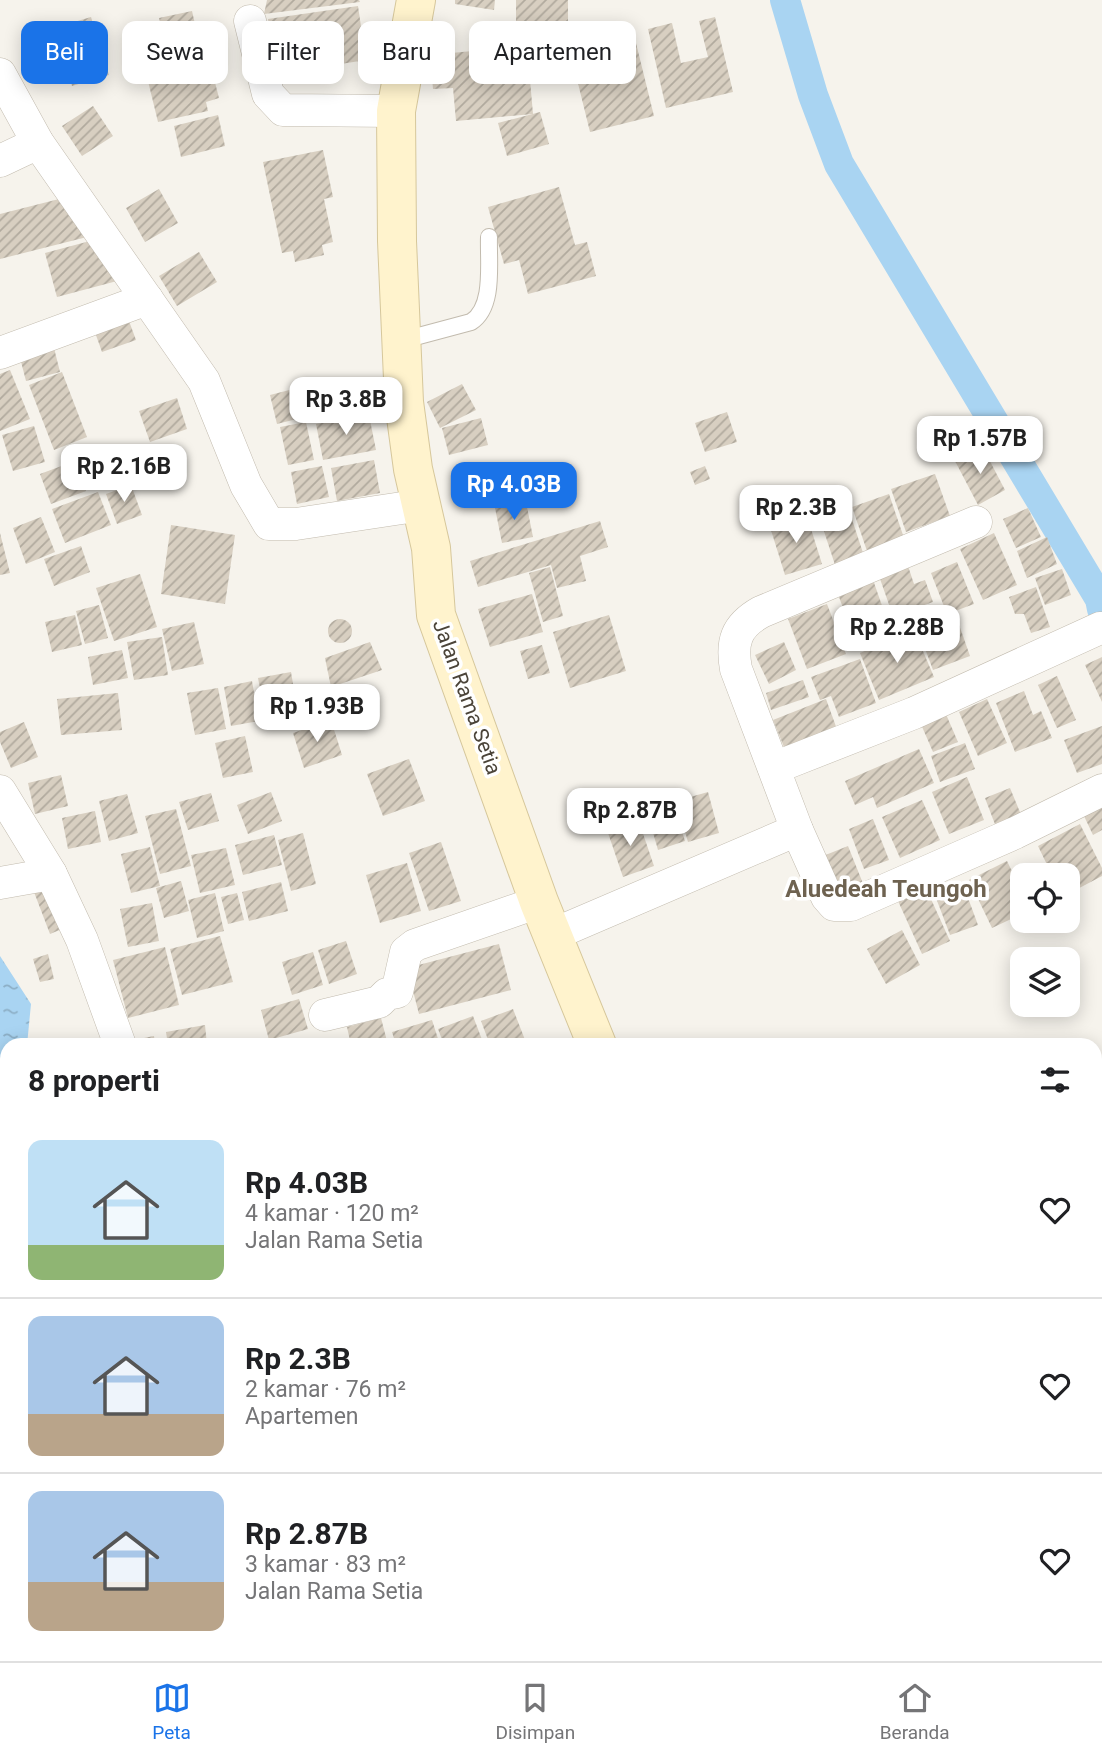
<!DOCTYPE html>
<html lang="id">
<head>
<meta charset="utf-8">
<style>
	:root { --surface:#fff; --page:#f6f6f6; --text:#202124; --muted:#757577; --line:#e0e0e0; --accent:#1a73e8 }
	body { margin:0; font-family:Roboto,sans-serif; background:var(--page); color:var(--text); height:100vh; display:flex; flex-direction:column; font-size:26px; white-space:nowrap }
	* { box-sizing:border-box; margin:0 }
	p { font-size:23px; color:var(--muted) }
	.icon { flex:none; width:38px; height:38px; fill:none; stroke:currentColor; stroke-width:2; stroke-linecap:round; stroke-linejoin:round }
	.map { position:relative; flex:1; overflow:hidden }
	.drawer { position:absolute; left:0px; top:1038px; width:1102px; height:625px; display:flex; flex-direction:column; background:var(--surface); border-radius:21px 21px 0 0; box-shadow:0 4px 18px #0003 }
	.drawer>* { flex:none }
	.hud { position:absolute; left:21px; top:21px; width:700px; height:63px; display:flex; gap:14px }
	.controls { position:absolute; left:1010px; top:863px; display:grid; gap:14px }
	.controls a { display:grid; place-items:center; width:70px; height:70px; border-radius:14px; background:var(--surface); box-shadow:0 4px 18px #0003; font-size:35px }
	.price { position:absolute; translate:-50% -60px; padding:0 16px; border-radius:14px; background:#fff; color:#222; font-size:23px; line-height:46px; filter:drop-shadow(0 2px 4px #0008) }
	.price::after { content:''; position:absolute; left:50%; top:42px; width:21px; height:16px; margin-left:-10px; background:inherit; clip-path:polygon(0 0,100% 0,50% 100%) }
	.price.selected { background:var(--accent); color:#fff }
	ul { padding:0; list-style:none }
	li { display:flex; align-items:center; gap:21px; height:175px; padding:0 28px }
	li+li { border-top:2px solid var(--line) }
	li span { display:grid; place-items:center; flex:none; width:196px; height:140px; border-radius:14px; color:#555 }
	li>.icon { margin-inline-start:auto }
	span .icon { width:84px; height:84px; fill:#fffc; stroke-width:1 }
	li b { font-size:30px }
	h2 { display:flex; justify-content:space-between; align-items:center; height:84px; padding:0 28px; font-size:30px }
	.tag { padding:0 24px; border-radius:14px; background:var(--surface); box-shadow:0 4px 18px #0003; font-size:24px; line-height:63px }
	.tag.selected { background:var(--accent); color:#fff }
	.tab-bar { display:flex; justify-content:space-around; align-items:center; height:98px; border-top:2px solid var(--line); background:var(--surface); font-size:19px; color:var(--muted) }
	.tab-bar a { display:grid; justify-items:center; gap:4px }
	.tab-bar .selected { color:var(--accent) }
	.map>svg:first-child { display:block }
	.water { fill:url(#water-ripples) }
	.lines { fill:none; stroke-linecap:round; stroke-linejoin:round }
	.canal { stroke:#a9d4f2; stroke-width:30 }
	.building { fill:url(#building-hatch) }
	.lane-casing { stroke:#c2bbae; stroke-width:18 }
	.street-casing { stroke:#c2bbae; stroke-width:33 }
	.secondary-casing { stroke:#d6c79b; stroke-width:40 }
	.lane { stroke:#fff; stroke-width:16 }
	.street { stroke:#fff; stroke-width:32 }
	.secondary { stroke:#fff3cd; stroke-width:38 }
	.labels { text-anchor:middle; stroke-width:7; stroke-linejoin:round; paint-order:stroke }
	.street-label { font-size:21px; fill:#4b4439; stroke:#fff }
	.quarter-label { font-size:24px; font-weight:bold; fill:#6e6250; stroke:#fff }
</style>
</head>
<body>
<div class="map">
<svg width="1102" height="1661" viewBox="0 0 1102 1661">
	<defs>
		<pattern id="water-ripples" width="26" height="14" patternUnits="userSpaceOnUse" patternTransform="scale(1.75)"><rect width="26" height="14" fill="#a9d4f2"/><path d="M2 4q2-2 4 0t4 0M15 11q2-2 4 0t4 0" fill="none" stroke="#8caec5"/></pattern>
		<pattern id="building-hatch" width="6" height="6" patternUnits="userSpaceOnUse" patternTransform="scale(1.75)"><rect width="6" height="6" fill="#d8cfc1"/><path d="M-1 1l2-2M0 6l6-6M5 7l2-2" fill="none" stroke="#b1aa9e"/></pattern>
	</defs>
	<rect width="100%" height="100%" fill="#f6f3ec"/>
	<path class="water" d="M0,956L31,1004L27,1045H7V1125L0,1142Z"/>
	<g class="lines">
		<path class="canal" d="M785,0L813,95L839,164L1100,599L1102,609"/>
	</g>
	<g class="building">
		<path d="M267,0H359L360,2L264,14Z"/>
		<path d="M455,0H495L494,10L455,4Z"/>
		<rect x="516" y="0" width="52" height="21"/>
		<path d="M358,6L366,60L309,69L303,29L270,34L268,19Z"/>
		<path d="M192,11L201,50L169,58L159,18Z"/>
		<path d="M91,17L109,75L72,86L68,71L53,76L44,45L58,41L54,28Z"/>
		<path d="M715,17L733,92L666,108L648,29L672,23L681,63L708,57L699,21Z"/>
		<path d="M301,34L308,75L268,81L261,40Z"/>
		<path d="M635,39L654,116L590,132L572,59L598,53L605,80L625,75L617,43Z"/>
		<path d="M527,46L533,114L456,121L453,88L433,89L430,55Z"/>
		<path d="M210,63L219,98L206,102L208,111L158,122L147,77Z"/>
		<path d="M93,106L113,136L82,156L62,126Z"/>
		<path d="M540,112L549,144L507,156L498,123Z"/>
		<path d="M218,115L225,146L181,157L174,126Z"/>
		<path d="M323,150L333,197L324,199L333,242L322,245L324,255L295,262L293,251L282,253L263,162Z"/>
		<path d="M559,187L575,245L587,242L596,276L528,294L519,260L504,264L488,207Z"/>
		<path d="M159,189L178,223L145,242L126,208Z"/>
		<path d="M63,198L87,237L0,259V214Z"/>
		<path d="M90,241L117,281L57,297L45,253Z"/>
		<path d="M199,252L217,282L177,306L159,276Z"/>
		<path d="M126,313L136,340L102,352L92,324Z"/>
		<path d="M52,340L60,372L26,381L18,350Z"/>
		<path d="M10,370L30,419L0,431V374Z"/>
		<path d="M62,372L87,437L54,450L29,385Z"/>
		<path d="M462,384L476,410L440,428L427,402Z"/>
		<path d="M305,386L312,415L277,424L270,395Z"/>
		<path d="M177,398L187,429L150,442L139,411Z"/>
		<path d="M727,412L737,442L705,452L695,423Z"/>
		<path d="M369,415L376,450L323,460L316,424Z"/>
		<path d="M481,418L488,445L449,455L442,428Z"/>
		<path d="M306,422L314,460L288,465L280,427Z"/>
		<path d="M34,426L45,462L13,471L2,435Z"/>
		<path d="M982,446L1005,490L978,505L955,461Z"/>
		<path d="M374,460L380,493L337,501L331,468Z"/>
		<path d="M75,461L86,491L51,504L40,474Z"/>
		<path d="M322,466L329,497L297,504L291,472Z"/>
		<path d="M705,466L710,479L695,485L690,472Z"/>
		<path d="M935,474L950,516L906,532L891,489Z"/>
		<path d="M131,485L142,515L117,524L106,494Z"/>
		<path d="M98,492L111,525L65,543L52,509Z"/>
		<path d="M889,494L904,538L867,551L852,507Z"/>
		<path d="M846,501L866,562L837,571L817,510Z"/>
		<path d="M526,502L533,537L502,543L495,508Z"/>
		<path d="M1028,508L1041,537L1016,548L1003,519Z"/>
		<path d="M807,516L822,564L785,575L770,527Z"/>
		<path d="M41,517L55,552L26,564L13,528Z"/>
		<path d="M600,521L608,547L580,556L586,581L557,588L551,565L478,587L470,561Z"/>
		<path d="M171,525L235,535L225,604L161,594Z"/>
		<path d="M0,533L10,573L0,575Z"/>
		<path d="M994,533L1017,585L983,600L960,549Z"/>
		<path d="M1047,537L1057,564L1027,578L1017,551Z"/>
		<path d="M81,546L90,572L54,586L44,559Z"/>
		<path d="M957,562L974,604L947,614L931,573Z"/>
		<path d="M908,566L914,584L925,580L933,602L893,616L879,576Z"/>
		<path d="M550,567L563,616L543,622L529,573Z"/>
		<path d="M1062,569L1071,595L1045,605L1035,578Z"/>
		<path d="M140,574L157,627L114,641L96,588Z"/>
		<path d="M872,577L887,620L852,632L836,589Z"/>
		<path d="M1036,587L1050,627L1031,633L1024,614H1015L1009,597Z"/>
		<path d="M532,594L543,632L490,647L478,609Z"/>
		<path d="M827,604L846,654L807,669L788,619Z"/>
		<path d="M99,605L108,638L85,644L76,611Z"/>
		<path d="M75,615L82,645L52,652L45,622Z"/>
		<path d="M609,615L626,671L570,688L553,632Z"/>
		<path d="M956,616L970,656L933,670L918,630Z"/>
		<circle cx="340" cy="631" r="12"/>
		<path d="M194,622L204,664L172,671L162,629Z"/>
		<path d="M914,630L934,677L879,700L860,653Z"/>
		<path d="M162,637L168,675L134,680L127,642Z"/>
		<path d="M370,642L382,670L331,687L325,658Z"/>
		<path d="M784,642L796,670L769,684L755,655Z"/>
		<path d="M542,645L550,673L528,679L520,651Z"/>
		<path d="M122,650L128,678L93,685L88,657Z"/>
		<path d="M1102,657V702L1085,665Z"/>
		<path d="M860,659L876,703L839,717L831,696L820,700L811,677Z"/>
		<path d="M291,672L298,713L266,719L258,678Z"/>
		<path d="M1057,676L1076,720L1057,728L1038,685Z"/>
		<path d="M803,680L809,697L771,710L766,693Z"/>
		<path d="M252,681L259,721L231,726L224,687Z"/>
		<path d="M218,688L226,729L195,735L187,693Z"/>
		<path d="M1024,691L1033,715L1041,711L1052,738L1015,752L996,703Z"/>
		<path d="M118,693L122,730L61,735L57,699Z"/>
		<path d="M826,699L838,732L786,752L773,720Z"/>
		<path d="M987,699L1007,743L978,756L959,712Z"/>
		<path d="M945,712L958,742L933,752L920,722Z"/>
		<path d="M331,720L342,755L304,768L293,733Z"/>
		<path d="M24,722L38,757L11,768L0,742V732Z"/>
		<path d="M1102,726V764L1077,773L1064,740Z"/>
		<path d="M245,736L253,772L223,778L215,743Z"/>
		<path d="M965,743L975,769L940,782L931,756Z"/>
		<path d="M919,749L934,783L877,808L873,797L855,805L845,781Z"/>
		<path d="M409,759L425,801L383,816L367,774Z"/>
		<path d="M61,775L68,806L35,814L28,783Z"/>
		<path d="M967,777L984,820L949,834L932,792Z"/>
		<path d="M1010,788L1022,817L996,827L985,798Z"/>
		<path d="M271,792L282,821L248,834L237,805Z"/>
		<path d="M708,792L719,833L688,842L676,801Z"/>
		<path d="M211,793L219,821L188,830L179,802Z"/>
		<path d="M127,794L138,833L109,841L99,801Z"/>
		<path d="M671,797L685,841L658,850L645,805Z"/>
		<path d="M922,800L940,840L900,858L882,817Z"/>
		<path d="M1102,807V830L1093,835L1084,816Z"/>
		<path d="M176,809L191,866L160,874L145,816Z"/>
		<path d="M95,811L101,842L68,849L62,818Z"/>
		<path d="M638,819L654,866L623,877L607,830Z"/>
		<path d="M873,819L889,860L864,869L849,829Z"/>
		<path d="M1080,824L1102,868V876L1068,894V875H1052L1038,846Z"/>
		<path d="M303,833L316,884L291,891L278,840Z"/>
		<path d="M274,835L282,865L243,875L235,845Z"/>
		<path d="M441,842L461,901L429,911L409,853Z"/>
		<path d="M848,846L864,886L839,897L823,856Z"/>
		<path d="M150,847L160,886L131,893L121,854Z"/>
		<path d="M226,848L235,885L200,893L191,855Z"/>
		<path d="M1007,861L1022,892V914L992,928L969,880Z"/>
		<path d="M407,863L421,911L380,923L366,875Z"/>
		<path d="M921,877L950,941L922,954L893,890Z"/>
		<path d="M181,881L189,911L164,918L156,888Z"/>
		<path d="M281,882L288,911L249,921L242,892Z"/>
		<path d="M52,885L69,926L50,934L34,892Z"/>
		<path d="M964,887L978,925L950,935L936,898Z"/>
		<path d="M215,893L224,931L197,938L188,900Z"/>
		<path d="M237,893L244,920L228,924L221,897Z"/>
		<path d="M152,903L159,941L128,947L120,909Z"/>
		<path d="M902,930L920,965L886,984L867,949Z"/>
		<path d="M220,936L233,982L182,995L170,949Z"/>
		<path d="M346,941L357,974L329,984L318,950Z"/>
		<path d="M499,944L511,990L419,1014L407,968Z"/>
		<path d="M165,947L179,1005L128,1018L113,960Z"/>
		<path d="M313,952L323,985L292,995L282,962Z"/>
		<path d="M48,954L54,979L40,982L33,959Z"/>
		<path d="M299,999L308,1029L269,1040L261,1010Z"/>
		<path d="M513,1009L527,1045H490L481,1021Z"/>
		<path d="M473,1016L484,1045H444L438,1029Z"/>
		<path d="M381,1018L388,1045H351L347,1027Z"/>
		<path d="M432,1020L440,1045H396L392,1032Z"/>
		<path d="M205,1025L207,1045H168L166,1032Z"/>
		<path d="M154,1036L155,1045H125L124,1042Z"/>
		<path d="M1096,1509L1102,1522V1527L1096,1530Z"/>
		<path d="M7,1532V1566L0,1567V1533Z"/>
		<path d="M1102,1537V1555L1096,1558V1539Z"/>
		<path d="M1102,1564V1599L1096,1602V1567Z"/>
		<path d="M1096,1612L1099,1620L1102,1619V1656L1085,1661L1083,1656H1096Z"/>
		<path d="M7,1613V1656H23L0,1661V1615Z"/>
		<path d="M297,1656H341L344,1661H299Z"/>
		<path d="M486,1656H511L513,1661H471Z"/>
		<path d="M875,1656H930L931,1661H868L867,1658Z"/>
	</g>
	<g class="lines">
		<defs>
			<path id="lane" d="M400,341L471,322C495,307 488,262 489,237"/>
			<g id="street">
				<path d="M250,21L268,94L283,110L396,111"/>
				<path d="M0,74L38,143L204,381L246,485L269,524H296L422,505"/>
				<path d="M0,161L38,143"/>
				<path d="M0,353L147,299"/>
				<path d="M976,522L761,612C736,626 731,642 736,669L797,830L827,897L834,905H851L1015,833L1102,790"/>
				<path d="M774,768L914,713L1100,628"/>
				<path d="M0,791L51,874L82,940L120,1045"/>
				<path d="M0,883L51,874"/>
				<path d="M552,935L797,830"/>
				<path d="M325,1015L379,1002L387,994L397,992L406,952L415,945L539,902"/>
				<path d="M1096,1349L1102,1345"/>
				<path d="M0,1358L7,1357"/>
				<path d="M1096,1466L1102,1477"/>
				<path d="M0,1592L7,1590"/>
				<path d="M268,1656L270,1661"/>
				<path d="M535,1656L537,1661"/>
				<path d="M222,1661L242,1656"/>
				<path d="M836,1661L852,1656"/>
				<path d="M1045,1661L1047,1656"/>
			</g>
			<g id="secondary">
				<path d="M416,0L396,111L397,241L404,402L413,469L431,548L436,615L539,902L597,1045"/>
				<path d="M820,1656L822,1661"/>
			</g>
		</defs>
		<use href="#lane" class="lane-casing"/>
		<use href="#street" class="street-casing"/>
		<use href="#secondary" class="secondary-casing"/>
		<use href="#lane" class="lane"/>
		<use href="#street" class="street"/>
		<use href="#secondary" class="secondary"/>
	</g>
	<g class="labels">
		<g class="street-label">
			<text transform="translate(467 697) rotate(70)" y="7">Jalan Rama Setia</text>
		</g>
		<g class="quarter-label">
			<text x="886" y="897">Aluedeah Teungoh</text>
		</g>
	</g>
</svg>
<div class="controls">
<a><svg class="icon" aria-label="locate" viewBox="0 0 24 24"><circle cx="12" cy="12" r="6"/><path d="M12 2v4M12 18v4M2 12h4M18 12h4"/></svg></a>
<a><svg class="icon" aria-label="layers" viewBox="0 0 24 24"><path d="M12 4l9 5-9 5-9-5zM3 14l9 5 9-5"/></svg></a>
</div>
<b class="price" style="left:346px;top:437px">Rp 3.8B</b>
<b class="price" style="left:980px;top:476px">Rp 1.57B</b>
<b class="price" style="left:124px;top:504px">Rp 2.16B</b>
<b class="price selected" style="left:514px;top:522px">Rp 4.03B</b>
<b class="price" style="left:796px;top:545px">Rp 2.3B</b>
<b class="price" style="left:897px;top:665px">Rp 2.28B</b>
<b class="price" style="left:317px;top:744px">Rp 1.93B</b>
<b class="price" style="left:630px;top:848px">Rp 2.87B</b>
<div class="hud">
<a class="tag selected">Beli</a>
<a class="tag">Sewa</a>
<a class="tag">Filter</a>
<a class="tag">Baru</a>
<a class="tag">Apartemen</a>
</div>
<section class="drawer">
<h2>8 properti<svg class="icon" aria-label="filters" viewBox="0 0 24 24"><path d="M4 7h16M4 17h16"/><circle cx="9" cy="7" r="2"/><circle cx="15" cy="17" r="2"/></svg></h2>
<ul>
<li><span style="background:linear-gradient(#bfe0f5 75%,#8fb573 0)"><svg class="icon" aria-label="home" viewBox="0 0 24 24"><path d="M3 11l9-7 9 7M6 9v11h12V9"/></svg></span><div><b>Rp 4.03B</b><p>4 kamar · 120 m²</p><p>Jalan Rama Setia</p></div><svg class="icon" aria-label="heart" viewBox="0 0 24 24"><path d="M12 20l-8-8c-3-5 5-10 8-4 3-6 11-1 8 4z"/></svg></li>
<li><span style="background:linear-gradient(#a9c7e8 70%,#b9a48a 0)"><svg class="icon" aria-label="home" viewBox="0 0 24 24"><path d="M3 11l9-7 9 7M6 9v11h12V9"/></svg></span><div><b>Rp 2.3B</b><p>2 kamar · 76 m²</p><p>Apartemen</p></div><svg class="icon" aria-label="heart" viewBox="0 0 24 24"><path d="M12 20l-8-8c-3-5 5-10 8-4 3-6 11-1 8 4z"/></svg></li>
<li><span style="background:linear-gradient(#a9c7e8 65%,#b9a48a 0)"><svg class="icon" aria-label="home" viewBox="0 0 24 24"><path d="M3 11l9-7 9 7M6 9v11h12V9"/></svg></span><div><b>Rp 2.87B</b><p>3 kamar · 83 m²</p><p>Jalan Rama Setia</p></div><svg class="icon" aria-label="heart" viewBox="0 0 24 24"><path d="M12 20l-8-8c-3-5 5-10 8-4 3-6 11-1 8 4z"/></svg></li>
</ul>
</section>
</div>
<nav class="tab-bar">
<a class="selected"><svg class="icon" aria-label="map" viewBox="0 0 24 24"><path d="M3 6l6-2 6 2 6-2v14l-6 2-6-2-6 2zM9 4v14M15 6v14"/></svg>Peta</a>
<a><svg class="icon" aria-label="saved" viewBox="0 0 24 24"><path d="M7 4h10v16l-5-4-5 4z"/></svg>Disimpan</a>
<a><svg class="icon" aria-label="home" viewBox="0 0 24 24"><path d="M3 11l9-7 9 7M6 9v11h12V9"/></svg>Beranda</a>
</nav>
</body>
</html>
